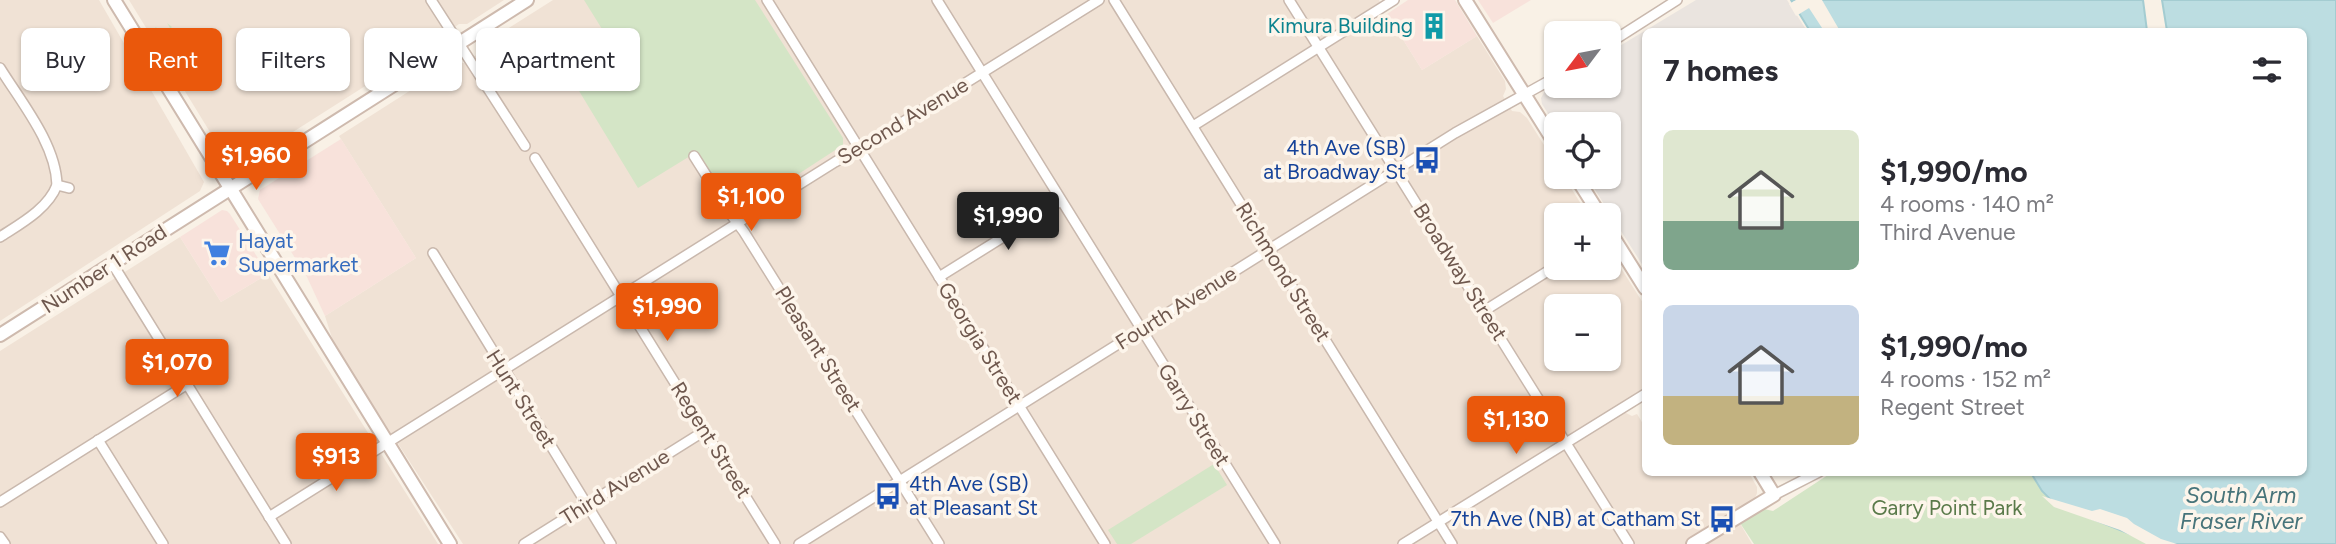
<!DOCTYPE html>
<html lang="en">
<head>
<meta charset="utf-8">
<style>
	:root { --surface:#fff; --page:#f2f2f3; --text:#2b2b33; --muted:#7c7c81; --accent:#ea580c }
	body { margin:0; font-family:Figtree,sans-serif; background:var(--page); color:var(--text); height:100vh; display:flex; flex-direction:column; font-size:26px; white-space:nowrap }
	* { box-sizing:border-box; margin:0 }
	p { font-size:23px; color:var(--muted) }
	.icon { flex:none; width:38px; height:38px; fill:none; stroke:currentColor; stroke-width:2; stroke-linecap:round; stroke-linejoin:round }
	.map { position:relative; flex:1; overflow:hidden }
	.side { position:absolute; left:1642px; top:28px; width:665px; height:448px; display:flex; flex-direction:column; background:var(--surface); border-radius:10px; box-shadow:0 2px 5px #0004 }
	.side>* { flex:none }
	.hud { position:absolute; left:21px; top:28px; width:665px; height:63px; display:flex; gap:14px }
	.needle { width:46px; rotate:238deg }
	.fabs { position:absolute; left:1544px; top:21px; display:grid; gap:14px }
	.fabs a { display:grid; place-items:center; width:77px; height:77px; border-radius:10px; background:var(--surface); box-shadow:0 2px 5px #0004; font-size:35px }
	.price { position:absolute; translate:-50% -60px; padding:0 16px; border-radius:7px; background:var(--accent); color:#fff; font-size:23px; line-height:46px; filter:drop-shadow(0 2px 4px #0008) }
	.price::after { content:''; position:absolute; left:50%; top:42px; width:21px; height:16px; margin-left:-10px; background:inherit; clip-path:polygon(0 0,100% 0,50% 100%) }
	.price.selected { background:#222; color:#fff }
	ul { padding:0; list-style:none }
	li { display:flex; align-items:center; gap:21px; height:175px; padding:0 21px }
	li span { display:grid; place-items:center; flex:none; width:196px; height:140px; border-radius:10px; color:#555 }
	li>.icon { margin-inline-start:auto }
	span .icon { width:84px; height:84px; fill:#fffc; stroke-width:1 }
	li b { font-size:30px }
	h2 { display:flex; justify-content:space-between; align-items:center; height:84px; padding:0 21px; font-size:30px }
	.tag { padding:0 24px; border-radius:10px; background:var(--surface); box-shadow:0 2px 5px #0004; font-size:24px; line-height:63px }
	.tag.selected { background:var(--accent); color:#fff }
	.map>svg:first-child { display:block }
	.residential { fill:#f0e2d5; fill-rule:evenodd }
	.commercial { fill:#f8e2db }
	.industrial { fill:#eae4df }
	.green { fill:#d4e5c6 }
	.water { fill:#bcdde1; stroke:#a4ccd1; stroke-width:2 }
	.pier { fill:#f9f1e6 }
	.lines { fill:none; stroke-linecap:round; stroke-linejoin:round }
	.street-casing { stroke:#c9b8ad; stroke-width:12 }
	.secondary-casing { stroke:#cebaae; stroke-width:16 }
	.street { stroke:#fff; stroke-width:9 }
	.secondary { stroke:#fff; stroke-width:12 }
	.labels { text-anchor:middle; stroke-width:7; stroke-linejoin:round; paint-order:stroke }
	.culture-label { font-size:21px; fill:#0d838f; stroke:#fdf5eb; text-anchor:end }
	.street-label { font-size:21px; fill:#6f584e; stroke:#fdf5eb }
	.transit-label { font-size:21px; fill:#164399; stroke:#fdf5eb; text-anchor:end }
	.shop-label { font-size:21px; fill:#366cbe; stroke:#fdf5eb; text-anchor:start }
	.park-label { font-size:21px; fill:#5a7a4a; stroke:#fdf5eb }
	.water-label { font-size:23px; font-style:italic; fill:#47747a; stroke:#fdf5eb }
</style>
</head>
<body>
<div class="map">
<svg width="2336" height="544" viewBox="0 0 2336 544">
	<rect width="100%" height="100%" fill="#f9f1e6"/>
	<g class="residential">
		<path d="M0,0H99L204,182L200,191L0,321Z"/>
		<path d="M129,0H504L467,24H459L436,41L241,165L236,167L229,163Z"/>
		<path d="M553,0H1379L1380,2L1340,28L1353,34L1387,14L1422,70L1477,36L1505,81L1506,89L1503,96L1512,111L1520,112L1527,118L1556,164V177H1564L1588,215H1556V268H1608V248L1645,306V387L1621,404L1624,412L1632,416L1637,414L1645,427V472L1749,473L1757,487V493L1755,498L1734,513L1752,544H463L349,368L332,338L325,316L416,258L339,136L455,62L464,63L481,52L482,45ZM1556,306H1608V359H1556Z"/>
		<path d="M180,237L221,302L268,274L438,544H0V351Z"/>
	</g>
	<g class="commercial">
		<path d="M1408,0H1455L1477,36L1422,70L1387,14Z"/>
		<path d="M1478,0H1531L1493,23Z"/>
		<path d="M341,139L416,258L325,316L307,277L258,199L260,190Z"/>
		<path d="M222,210L227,211L230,214L268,274L221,302L180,237Z"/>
	</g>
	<path class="industrial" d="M1696,0H1787L1807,31L1645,32V269L1587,177H1608V124L1556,126L1542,104L1541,98L1545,91L1556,85L1608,86V53Z"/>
	<g class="green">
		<path d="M584,0H755L843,138V145L734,216L695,153L638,188L559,58L602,29Z"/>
		<path d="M167,23L172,27L165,33L170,40L178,36L189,56L184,51L173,58L177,65L173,66L169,64L150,33L156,27L161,34L170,28Z"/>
		<path d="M269,137L278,142L240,166L231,165L221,149L239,138L267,143Z"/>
		<path d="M1214,464L1227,485L1131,544H1117L1108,530Z"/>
		<path d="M2030,472L2042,491L2055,504L2121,527L2155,544H1754L1740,523L1764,509L1773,511L1831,473Z"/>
	</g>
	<g class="water">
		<path d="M1791,0H2143L2147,31H1810Z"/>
		<path d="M2162,0H2336V544H2155L2055,504L2042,491L2031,473L2303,472V32L2167,31Z"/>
	</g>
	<g class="pier">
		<path d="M1796,0H1822L1840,31H1824L1809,8L1796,16L1789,4Z"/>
		<path d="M2042,496L2092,511L2100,509L2127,518L2134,524L2161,539L2177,544H2146L2120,530L2054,507Z"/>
	</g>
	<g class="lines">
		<defs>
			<g id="street">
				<path d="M431,0L525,146"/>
				<path d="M767,0L1105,544"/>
				<path d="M937,0L1275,544"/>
				<path d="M1114,0L1452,544"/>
				<path d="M1289,0L1629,544"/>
				<path d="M1608,44L1677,0"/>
				<path d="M0,68C21,102 56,144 57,185"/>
				<path d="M1193,126L1394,0"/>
				<path d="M694,156L732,216L744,232L939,544"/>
				<path d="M535,158L775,544"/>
				<path d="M0,237C20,224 48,209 57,185L69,188"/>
				<path d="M433,253L611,544"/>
				<path d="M112,263L286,544"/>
				<path d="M939,277L1061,201"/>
				<path d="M1484,311L1556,266"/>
				<path d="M98,440L163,544"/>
				<path d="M1774,495L1819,472"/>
				<path d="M0,502L186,385"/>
				<path d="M269,517L835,162L869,143L1099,0"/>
				<path d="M0,537L5,544"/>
				<path d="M524,544L706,430"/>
				<path d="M799,544L1455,133L1556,77"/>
				<path d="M1403,544L1645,394"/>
			</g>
			<g id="secondary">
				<path d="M114,0L450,544"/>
				<path d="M1465,0L1556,145"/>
				<path d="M1576,177L1600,215"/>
				<path d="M1608,229L1645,288"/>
				<path d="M0,335L527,0"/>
				<path d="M1693,544L1774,495L1760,472"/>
			</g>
		</defs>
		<use href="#street" class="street-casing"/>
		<use href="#secondary" class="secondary-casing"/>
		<use href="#street" class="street"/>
		<use href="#secondary" class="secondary"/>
	</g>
	<defs>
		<symbol id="building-bare" viewBox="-9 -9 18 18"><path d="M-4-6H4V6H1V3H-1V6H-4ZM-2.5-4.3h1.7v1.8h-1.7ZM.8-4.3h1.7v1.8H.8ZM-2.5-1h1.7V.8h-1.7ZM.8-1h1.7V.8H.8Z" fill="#0f9aa8" stroke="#fdf5eb" stroke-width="2.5" paint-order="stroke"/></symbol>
		<symbol id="bus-bare" viewBox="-9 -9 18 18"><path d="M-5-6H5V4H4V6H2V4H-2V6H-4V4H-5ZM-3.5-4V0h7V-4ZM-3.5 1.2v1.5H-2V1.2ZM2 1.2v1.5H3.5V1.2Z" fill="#1a4fb4" stroke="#fdf5eb" stroke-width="2.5" paint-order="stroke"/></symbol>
		<symbol id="supermarket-bare" viewBox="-9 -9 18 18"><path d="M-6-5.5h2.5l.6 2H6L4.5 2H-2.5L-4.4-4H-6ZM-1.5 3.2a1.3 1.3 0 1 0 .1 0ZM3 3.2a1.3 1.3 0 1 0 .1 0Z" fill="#3f7fe0" stroke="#fdf5eb" stroke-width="2.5" paint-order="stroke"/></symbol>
	</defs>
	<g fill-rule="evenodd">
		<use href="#building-bare" x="1415" y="7" width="38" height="38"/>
		<use href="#bus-bare" x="1408" y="141" width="38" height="38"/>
		<use href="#supermarket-bare" x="198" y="234" width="38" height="38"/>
		<use href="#bus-bare" x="869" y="477" width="38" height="38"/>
		<use href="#bus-bare" x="1703" y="500" width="38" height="38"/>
	</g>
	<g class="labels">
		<g class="culture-label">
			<text x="1413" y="33">Kimura Building</text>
		</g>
		<g class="street-label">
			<text transform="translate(903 121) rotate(-31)" y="7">Second Avenue</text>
			<text transform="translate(104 269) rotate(-33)" y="7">Number 1 Road</text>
			<text transform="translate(1283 272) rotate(58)" y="7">Richmond Street</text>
			<text transform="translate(1460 272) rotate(58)" y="7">Broadway Street</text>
			<text transform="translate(1176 308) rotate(-32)" y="7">Fourth Avenue</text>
			<text transform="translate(980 343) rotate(58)" y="7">Georgia Street</text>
			<text transform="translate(818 349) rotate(58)" y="7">Pleasant Street</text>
			<text transform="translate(521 399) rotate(58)" y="7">Hunt Street</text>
			<text transform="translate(1194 415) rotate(58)" y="7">Garry Street</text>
			<text transform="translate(711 440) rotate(58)" y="7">Regent Street</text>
			<text transform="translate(615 487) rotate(-32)" y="7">Third Avenue</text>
		</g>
		<g class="transit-label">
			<text x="1406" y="155">4th Ave (SB)<tspan x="1406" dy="24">at Broadway St</tspan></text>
			<text x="909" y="491" text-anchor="start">4th Ave (SB)<tspan x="909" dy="24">at Pleasant St</tspan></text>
			<text x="1701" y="526">7th Ave (NB) at Catham St</text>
		</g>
		<g class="shop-label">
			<text x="238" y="248">Hayat<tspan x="238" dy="24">Supermarket</tspan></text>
		</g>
		<g class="park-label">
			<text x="1947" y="515">Garry Point Park</text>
		</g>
		<g class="water-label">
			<text x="2241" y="503">South Arm<tspan x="2241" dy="26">Fraser River</tspan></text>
		</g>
	</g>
</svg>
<div class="fabs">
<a><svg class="needle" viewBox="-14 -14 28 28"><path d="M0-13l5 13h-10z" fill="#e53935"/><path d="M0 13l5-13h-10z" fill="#7c7c81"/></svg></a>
<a><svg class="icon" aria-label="locate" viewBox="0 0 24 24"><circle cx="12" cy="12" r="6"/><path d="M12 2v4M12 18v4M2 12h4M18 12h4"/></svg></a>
<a>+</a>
<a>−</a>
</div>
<b class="price" style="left:256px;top:192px">$1,960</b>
<b class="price" style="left:751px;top:233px">$1,100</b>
<b class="price selected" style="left:1008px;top:252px">$1,990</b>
<b class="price" style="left:667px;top:343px">$1,990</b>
<b class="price" style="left:177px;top:399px">$1,070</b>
<b class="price" style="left:1516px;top:456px">$1,130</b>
<b class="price" style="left:336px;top:493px">$913</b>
<div class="hud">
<a class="tag">Buy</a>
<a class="tag selected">Rent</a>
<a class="tag">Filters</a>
<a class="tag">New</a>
<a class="tag">Apartment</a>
</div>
<section class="side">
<h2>7 homes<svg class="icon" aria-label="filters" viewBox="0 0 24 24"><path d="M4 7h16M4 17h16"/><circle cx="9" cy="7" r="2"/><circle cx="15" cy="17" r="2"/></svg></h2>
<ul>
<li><span style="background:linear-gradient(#dfe7d0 65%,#7fa58c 0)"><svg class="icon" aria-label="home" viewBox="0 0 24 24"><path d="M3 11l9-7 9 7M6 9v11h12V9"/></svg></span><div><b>$1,990/mo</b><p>4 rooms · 140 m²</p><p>Third Avenue</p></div></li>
<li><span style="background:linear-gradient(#c9d6e8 65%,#c2b280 0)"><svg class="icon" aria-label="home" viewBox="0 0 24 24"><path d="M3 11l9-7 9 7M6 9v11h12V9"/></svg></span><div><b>$1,990/mo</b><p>4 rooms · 152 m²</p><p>Regent Street</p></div></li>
</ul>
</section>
</div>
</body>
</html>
